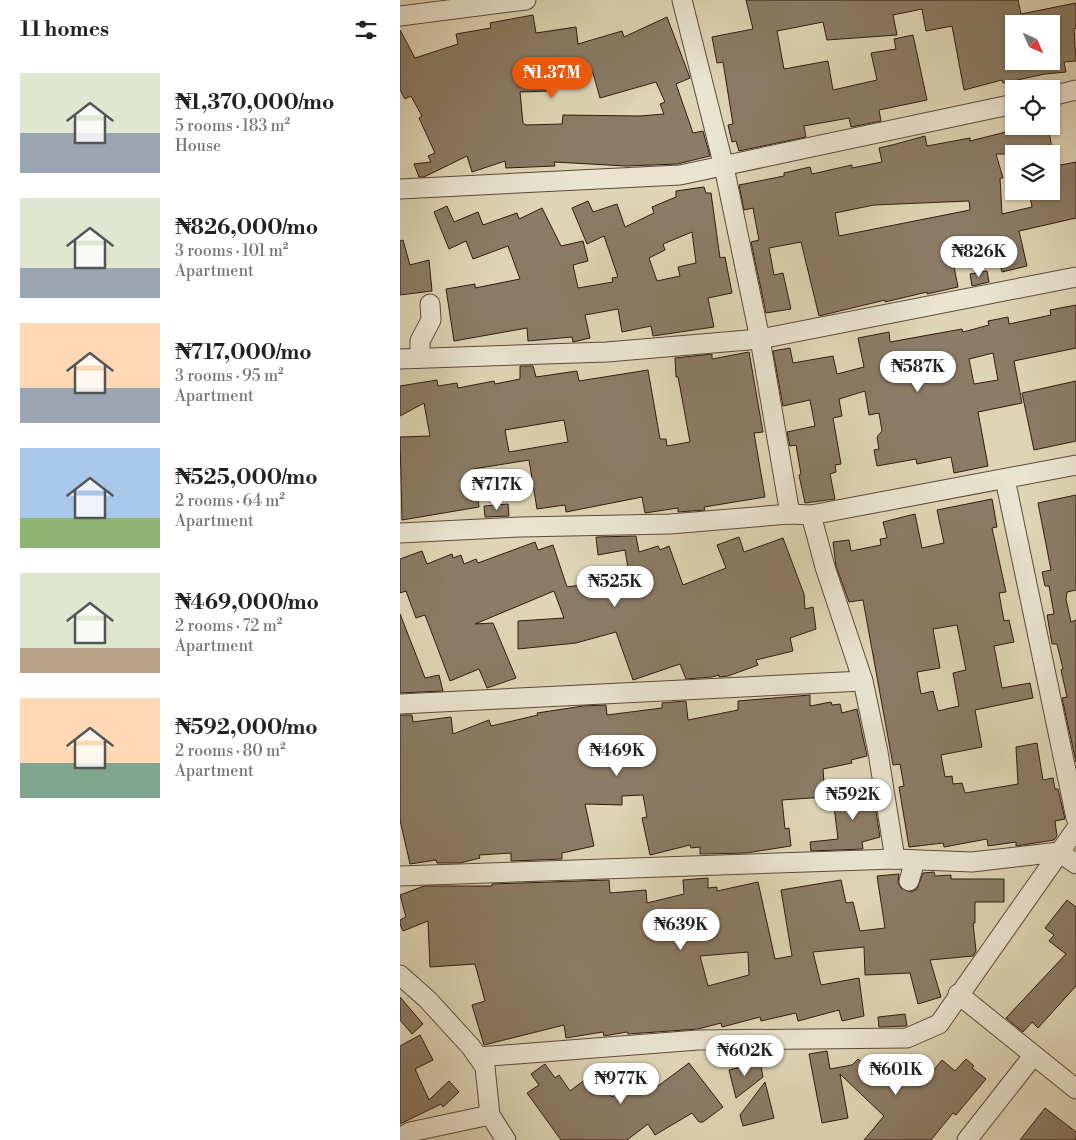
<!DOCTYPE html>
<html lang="en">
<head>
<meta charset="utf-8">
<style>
	:root { --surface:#fff; --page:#f2f2f2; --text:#222; --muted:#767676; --accent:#ea580c }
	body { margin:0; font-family:"Libre Bodoni",serif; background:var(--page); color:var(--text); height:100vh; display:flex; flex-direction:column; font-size:19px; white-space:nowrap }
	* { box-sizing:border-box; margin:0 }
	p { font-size:16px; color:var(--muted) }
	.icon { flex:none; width:28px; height:28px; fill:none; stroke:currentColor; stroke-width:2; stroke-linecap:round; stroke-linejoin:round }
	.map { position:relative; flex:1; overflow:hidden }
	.side { display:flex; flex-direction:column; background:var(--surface); width:400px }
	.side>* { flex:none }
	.needle { width:32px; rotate:135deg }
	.controls { position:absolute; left:605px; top:15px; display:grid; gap:10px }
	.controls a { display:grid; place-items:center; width:55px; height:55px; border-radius:0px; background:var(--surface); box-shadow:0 1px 4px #0004; font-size:25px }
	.price { position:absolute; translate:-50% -42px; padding:0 11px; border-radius:18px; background:#fff; color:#222; font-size:16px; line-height:32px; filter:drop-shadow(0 1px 2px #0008) }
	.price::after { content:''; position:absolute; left:50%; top:30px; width:15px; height:11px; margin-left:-8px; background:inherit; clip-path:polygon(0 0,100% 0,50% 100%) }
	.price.current { background:var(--accent); color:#fff }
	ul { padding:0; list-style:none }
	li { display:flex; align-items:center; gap:15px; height:125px; padding:0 20px }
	li span { display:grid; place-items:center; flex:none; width:140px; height:100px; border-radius:0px; color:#555 }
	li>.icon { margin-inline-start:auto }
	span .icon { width:60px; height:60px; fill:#fffc; stroke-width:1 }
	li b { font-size:21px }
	h2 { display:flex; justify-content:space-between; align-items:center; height:60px; padding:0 20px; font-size:21px }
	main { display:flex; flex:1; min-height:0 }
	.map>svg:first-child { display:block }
	.building { fill:#8b7c66; stroke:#311c10; fill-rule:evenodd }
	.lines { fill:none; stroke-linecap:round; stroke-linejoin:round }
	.minor-casing { stroke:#5c4a3a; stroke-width:21 }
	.minor { stroke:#eae4d0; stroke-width:19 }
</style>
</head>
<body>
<main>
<section class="side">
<h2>11 homes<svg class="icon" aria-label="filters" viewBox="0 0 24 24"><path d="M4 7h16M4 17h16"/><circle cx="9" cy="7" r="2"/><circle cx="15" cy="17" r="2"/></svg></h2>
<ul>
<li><span style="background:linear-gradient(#dfe7d0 60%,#9aa5b1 0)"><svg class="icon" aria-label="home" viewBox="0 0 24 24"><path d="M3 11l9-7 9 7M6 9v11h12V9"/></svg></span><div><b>₦1,370,000/mo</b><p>5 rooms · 183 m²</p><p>House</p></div></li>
<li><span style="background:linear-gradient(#dfe7d0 70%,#9aa5b1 0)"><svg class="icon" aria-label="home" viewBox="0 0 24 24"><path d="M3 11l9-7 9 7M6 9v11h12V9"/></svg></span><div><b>₦826,000/mo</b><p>3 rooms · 101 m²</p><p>Apartment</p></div></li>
<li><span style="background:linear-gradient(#ffd9b3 65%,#9aa5b1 0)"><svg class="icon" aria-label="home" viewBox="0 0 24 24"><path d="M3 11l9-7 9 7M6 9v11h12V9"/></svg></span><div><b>₦717,000/mo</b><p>3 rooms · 95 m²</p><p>Apartment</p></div></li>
<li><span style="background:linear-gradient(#a9c7e8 70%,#8fb573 0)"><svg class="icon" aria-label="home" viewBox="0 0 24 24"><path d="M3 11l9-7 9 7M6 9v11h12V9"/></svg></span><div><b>₦525,000/mo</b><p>2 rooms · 64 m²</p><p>Apartment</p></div></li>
<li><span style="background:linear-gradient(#dfe7d0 75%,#b9a48a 0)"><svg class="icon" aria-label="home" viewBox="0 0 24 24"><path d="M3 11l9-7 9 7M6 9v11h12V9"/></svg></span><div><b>₦469,000/mo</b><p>2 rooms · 72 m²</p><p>Apartment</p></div></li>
<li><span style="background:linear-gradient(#ffd9b3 65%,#7fa58c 0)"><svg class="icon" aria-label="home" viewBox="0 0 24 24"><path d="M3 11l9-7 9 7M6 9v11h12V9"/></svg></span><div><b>₦592,000/mo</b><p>2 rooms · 80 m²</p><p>Apartment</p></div></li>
</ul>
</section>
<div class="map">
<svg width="676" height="1140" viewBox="0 0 676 1140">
	<rect width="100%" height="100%" fill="#ded5b6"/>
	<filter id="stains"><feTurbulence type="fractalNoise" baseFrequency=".004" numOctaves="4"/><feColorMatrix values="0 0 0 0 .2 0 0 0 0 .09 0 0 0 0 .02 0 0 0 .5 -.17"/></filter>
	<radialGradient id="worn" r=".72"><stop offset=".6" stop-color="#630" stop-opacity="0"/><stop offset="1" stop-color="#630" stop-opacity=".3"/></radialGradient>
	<g class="building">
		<path d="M346,0H618L621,14L676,3V28L674,29L676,61L664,62L666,72L645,74L603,83L602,80L564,90L552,26L526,31L522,9L493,15L497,35L427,40L423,22L377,31L384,69L428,61L433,90L477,80L471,53L496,49L494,39L513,35L527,100L479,110L481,121L451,127L449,118L404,126L406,137L339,151L336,141L332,142L328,125L333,124L323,62L317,63L312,37L353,29ZM614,24H651V61H614Z"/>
		<path d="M133,15L136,33L176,27L178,44L222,31L224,37L267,17L290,78L276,84L293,133L303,131L310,156L277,164L226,166L154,162L155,166L106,168L105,161L72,172L67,156L24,177H19L14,164L31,162L28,156L35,153L19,118L22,116L11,96L5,99L0,90V30L15,58L58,44L56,34L91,28L90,23ZM193,73L200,98L256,82L265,102L260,104L264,114L240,116L163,115L162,124L126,125L123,123L120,92L150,91L148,80Z"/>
		<path d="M609,126H648L653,154H596L603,178H600L602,214L632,207L630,196L651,192V167L676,162V218L619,231L627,266L602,272L594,237L550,246L558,287L527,294V292L485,302V300L419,316L401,242L369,248L374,275L383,273L391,309L366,313L351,242L359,240L353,208L344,210L339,185L384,176V173L410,167L412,174L452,165V168L482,162L479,148L496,144L525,136L527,146L570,138V141L610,131ZM569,201L570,210L439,236L435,213L474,205Z"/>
		<path d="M304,187L306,193H311L320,258L325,257L332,293L308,298L314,327L253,336L251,326L222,332L218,309L185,315L190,338L173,342L172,337L128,341L127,328L54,341L46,289L75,284V288L120,279L108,246L73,259L66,241L49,249L34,212L47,206L54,222L78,212L83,225L117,213L119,219L142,208L161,246L183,241L188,261L173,265L178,288L213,282L212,278L218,277L204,236L187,244L172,208L188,201L193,212L217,204L225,227L254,213L252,207L276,197V191ZM292,232L296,263L278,267L280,276L257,281L249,258L265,250L263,244Z"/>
		<path d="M3,240L10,265L29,260L32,291L0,295V241Z"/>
		<path d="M587,271L589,282L572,286L570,274Z"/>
		<path d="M676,305V348L614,361L622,403L578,412L588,466L554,473L551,457L517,464L516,459L477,466L474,450L479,449L477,437L482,431L479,413L469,415L465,391L439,399L442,416L433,418L441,464L435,465L436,472L430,474L435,499L405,503L399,475L401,474L396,445L390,446L387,432L415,426L410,400L383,406L373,351L390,348L393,363L433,356L437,374L464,367L458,338L489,332L490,342L562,329L563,332L589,325L588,321L608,317L609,324L651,315L650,310ZM593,353L598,380L574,384L569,359Z"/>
		<path d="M349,352L363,432L354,433L365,497L304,507L305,510L278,512V508L245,513L242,497L166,512L165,505L137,509L129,460L73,469L79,507L2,520L0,437L30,436L24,403L0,416V386L37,380L38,386L57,383L58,388L94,381L95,384L120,379V366H133L136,377L177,371L179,381L248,370L260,439H266L267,446L290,442L280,387L278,377H276L275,358L312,354V359ZM164,420L168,442L109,452L105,430Z"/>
		<path d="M676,381V441L634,450L622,393Z"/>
		<path d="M676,495V590L667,592L666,599L671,622L676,620V762L662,698L667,697L661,670L663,669L657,644H652L647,615L654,614L649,586H645L642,572L651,570L638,503Z"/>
		<path d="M592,499L597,527L592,528L606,592L599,593L604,621L609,620L614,642L594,646L602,688L630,683L633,698L575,710L582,747L541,755L545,777L552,776L553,784L562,783L565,793L618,784L616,747L637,743L643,780L653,778L655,789H658L665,819L655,821L657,836L654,840L616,846V842L588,846L587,839L544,847L543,843L509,847L499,787L504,786L500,764L493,765L463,600L449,602L436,566L433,542L449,540L451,551L481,545L480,539L487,538L483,522L515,514L522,548L544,543L537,510ZM557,625L566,670L553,673L559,706L538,711L533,691L521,694L517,672L540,668L533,629Z"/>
		<path d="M108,504L109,516L85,517L84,506Z"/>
		<path d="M236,536L239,552L258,546L260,550L269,546L283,585L326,568L317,545L339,537L344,552L383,538L404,594L405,609L413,607L416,629L390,638L393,651L356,660L358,665L328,676L319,677V675L312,677L286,679L280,664L233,680L216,632L176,643L118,649V621L164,618L154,591L75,624L93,623L116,678L87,688L79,669L50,681L25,615L16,618L6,591L0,593V559L22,551L27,564L52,554L53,558L61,555L64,564L76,559L78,563L135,542L138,550L153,545L167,587L207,581L229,574L225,550L198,555L196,537Z"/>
		<path d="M0,614L25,678L39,675L43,691L0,693Z"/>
		<path d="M410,695V706L431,702L432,705L440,704L442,713L457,709L467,756L451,760L452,763L423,769L425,797L382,800L385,829L389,828L391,846L346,853L300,854V847L291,848L290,845L250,855L242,818L247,817L243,795L222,796V805L185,804L194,846L162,853V859L111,861V853L79,855L80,858L60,863H37L36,860L10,864L0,820V715H12L13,722L51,717L53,734L89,720L91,726L138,715L137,713L183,706L206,705L207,715L262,708V703L286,701L288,720L338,710V701Z"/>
		<path d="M471,781L480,837L462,842L463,849L411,851L410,842L438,839L433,799L457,795L455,785Z"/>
		<path d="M534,872L535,876L551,875V879H604V902H575V923H573L576,951L573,956L530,960L541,997L518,1004L510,973L465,975L464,947L413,952L421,985L459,978L464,1016L442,1021L439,1010L398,1021L396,1013L361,1021L360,1017L322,1027L321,1023L298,1029L228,1034L227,1032L204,1036L203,1032L166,1038L164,1025L84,1045L72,1005L85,1001L75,964L30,967L28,921L3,931L0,924V920L6,917L0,895L24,886H92V884L209,880L210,893L246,890L247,903L284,894L283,880L308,878V888L317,887V891L358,882L375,959L392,956L381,890L441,880L446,903L453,902L460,931L485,928L477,876L499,874L498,883L501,888L511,892L517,889L523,873ZM348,952L349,975L308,986L300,956Z"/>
		<path d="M667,900L676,907V986L638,1028L632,1022L623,1032L606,1018L666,954L649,941L654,935L645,928Z"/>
		<path d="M0,997L23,1024L12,1034L0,1020Z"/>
		<path d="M505,1014L507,1026L479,1027L478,1017Z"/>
		<path d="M20,1035L33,1060L15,1069L29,1100L49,1081L59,1092L43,1107L41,1104L0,1124V1046Z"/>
		<path d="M427,1051L430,1069L452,1065L458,1059L465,1065L474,1056L497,1077L501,1072L520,1087L542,1060L555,1071L566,1059L574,1066L572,1068L586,1079L556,1115L553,1113L531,1140H464L484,1116L440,1074L448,1118L422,1123L409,1054Z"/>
		<path d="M360,1062L363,1077L336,1098L329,1070Z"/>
		<path d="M289,1063L323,1107L303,1122H299L292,1113L255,1135L248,1124L227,1140H161L127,1093L139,1085L131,1074L145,1064L155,1078L159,1075L170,1091L194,1073L212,1097L251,1073L258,1086Z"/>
		<path d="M365,1082L374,1118L343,1126L340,1115Z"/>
		<path d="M645,1108L676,1132V1140H620Z"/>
	</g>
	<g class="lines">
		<defs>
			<g id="minor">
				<path d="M282,0L324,167L360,339L390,514"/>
				<path d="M0,16L126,0"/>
				<path d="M651,96L676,90"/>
				<path d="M0,189L280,175L614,104"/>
				<path d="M20,358V341L31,320L30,304"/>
				<path d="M0,359L207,352L360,339L676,277"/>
				<path d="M605,479L676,818"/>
				<path d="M411,515L425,567L463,681L478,752L495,859"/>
				<path d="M0,533L120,527L270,524L390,514L411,515L676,465"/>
				<path d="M0,704L463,681"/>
				<path d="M0,876L495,859L572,862L659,852L676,864"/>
				<path d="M509,881L515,861"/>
				<path d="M0,975L28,1000L71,1047L85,1067L90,1115L106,1140"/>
				<path d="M558,994L676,1089"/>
				<path d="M78,1057L298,1040L507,1038L539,1024L676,829"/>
				<path d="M0,1138L10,1132L90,1115"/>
				<path d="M567,1140L633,1056"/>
			</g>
		</defs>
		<use href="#minor" class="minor-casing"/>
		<use href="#minor" class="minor"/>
	</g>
	<rect width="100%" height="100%" filter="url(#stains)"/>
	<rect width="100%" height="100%" fill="url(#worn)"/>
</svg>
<div class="controls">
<a><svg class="needle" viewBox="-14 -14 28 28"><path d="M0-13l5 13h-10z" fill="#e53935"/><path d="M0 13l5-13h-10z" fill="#767676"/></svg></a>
<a><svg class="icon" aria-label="locate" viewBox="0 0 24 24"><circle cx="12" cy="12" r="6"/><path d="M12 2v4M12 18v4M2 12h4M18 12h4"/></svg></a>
<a><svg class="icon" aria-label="layers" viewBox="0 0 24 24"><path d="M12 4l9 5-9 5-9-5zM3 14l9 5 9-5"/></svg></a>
</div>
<b class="price current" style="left:152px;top:99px">₦1.37M</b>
<b class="price" style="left:579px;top:278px">₦826K</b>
<b class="price" style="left:518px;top:393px">₦587K</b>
<b class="price" style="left:97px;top:511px">₦717K</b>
<b class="price" style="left:215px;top:608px">₦525K</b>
<b class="price" style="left:217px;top:777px">₦469K</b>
<b class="price" style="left:453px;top:821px">₦592K</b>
<b class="price" style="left:281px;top:951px">₦639K</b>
<b class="price" style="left:345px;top:1077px">₦602K</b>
<b class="price" style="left:496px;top:1096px">₦601K</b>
<b class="price" style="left:221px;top:1105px">₦977K</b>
</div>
</main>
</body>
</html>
